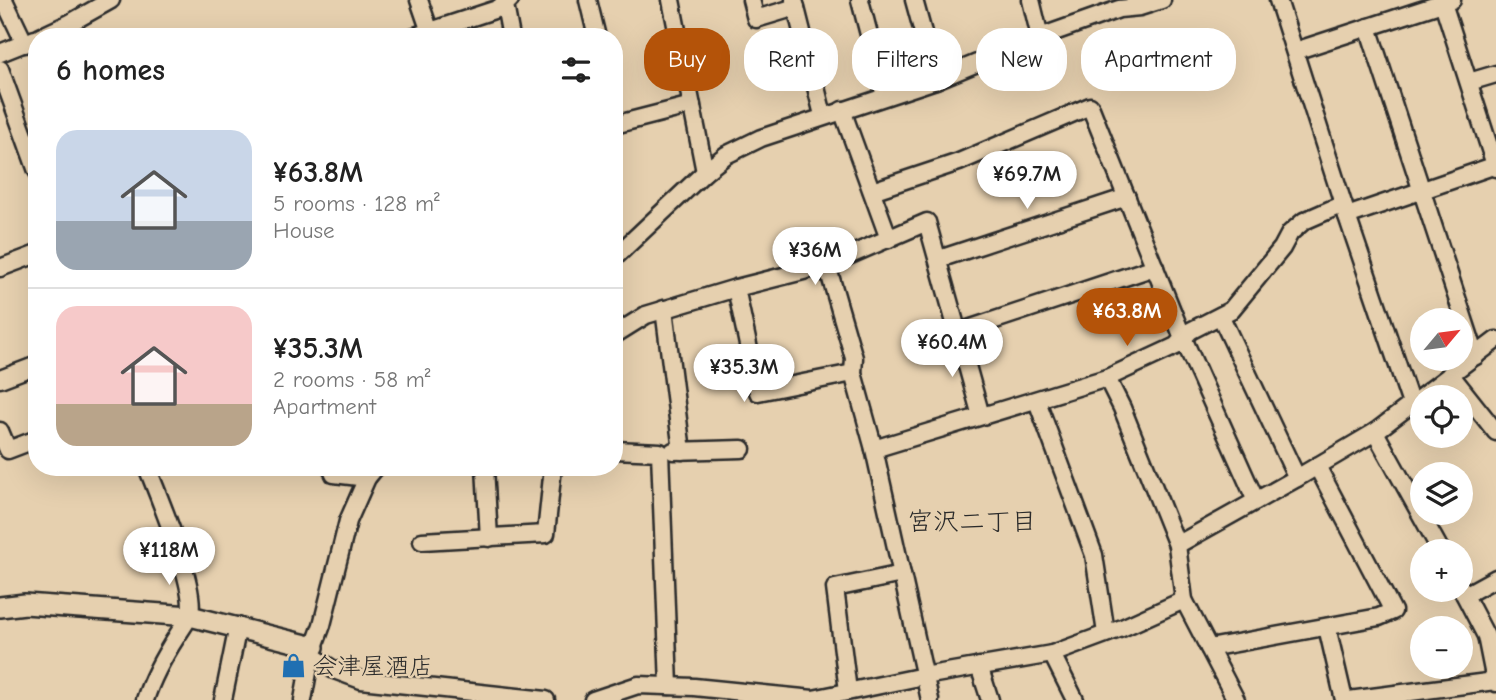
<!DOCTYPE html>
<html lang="en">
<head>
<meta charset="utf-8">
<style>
	:root { --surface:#fff; --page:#f2f2f2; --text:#222; --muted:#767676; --line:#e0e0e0; --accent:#b45309 }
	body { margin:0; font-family:"Comic Neue","Klee One",sans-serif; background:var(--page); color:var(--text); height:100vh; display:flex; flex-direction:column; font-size:26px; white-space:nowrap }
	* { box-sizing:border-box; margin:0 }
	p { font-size:23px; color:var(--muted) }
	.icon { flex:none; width:38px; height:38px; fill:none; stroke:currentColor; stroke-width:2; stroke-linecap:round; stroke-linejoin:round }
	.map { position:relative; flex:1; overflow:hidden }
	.details { position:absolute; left:28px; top:28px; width:595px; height:448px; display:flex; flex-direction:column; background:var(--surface); border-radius:28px; box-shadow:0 7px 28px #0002 }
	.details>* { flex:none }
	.hud { position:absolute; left:644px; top:28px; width:665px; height:63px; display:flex; gap:14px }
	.needle { width:46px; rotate:61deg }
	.tools { position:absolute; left:1410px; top:308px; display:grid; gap:14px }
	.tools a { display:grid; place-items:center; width:63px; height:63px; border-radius:50%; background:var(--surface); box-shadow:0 7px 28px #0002; font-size:35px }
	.price { position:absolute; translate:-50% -60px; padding:0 16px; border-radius:24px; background:#fff; color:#222; font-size:23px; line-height:46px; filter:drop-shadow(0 2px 4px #0008) }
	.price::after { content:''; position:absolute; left:50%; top:42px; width:21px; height:16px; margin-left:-10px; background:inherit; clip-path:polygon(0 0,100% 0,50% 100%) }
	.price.on { background:var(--accent); color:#fff }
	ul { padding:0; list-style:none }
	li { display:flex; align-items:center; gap:21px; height:175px; padding:0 28px }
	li+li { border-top:2px solid var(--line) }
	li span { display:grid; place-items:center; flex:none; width:196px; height:140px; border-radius:21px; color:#555 }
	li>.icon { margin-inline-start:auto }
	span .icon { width:84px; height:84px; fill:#fffc; stroke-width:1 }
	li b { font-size:30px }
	h2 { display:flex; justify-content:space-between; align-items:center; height:84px; padding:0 28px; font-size:30px }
	.tag { padding:0 24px; border-radius:28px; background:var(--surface); box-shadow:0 7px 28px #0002; font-size:24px; line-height:63px }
	.tag.on { background:var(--accent); color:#fff }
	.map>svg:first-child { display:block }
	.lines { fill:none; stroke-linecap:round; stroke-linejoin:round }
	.minor-casing { stroke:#2b2b2b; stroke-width:21 }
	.tertiary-casing { stroke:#2b2b2b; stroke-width:24 }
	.minor { stroke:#e6d0af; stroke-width:16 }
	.tertiary { stroke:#e6d0af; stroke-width:19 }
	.labels { text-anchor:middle; stroke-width:5; stroke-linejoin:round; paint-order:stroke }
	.poi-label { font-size:24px; fill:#2b2b2b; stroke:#e6d0af; text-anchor:start }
	.neighbourhood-label { font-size:26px; fill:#2b2b2b; stroke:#e6d0af }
</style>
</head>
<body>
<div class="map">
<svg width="1496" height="700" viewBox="0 0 1496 700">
	<rect width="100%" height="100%" fill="#e6d0af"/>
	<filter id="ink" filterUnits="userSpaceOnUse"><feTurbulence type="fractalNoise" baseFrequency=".0143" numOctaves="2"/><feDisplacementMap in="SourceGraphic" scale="14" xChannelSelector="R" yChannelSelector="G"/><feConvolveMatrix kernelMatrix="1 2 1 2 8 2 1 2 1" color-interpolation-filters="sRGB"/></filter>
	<g filter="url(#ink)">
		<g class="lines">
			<defs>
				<g id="minor">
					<path d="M4,0L25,44"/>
					<path d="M419,0L430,32"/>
					<path d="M504,0L511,37"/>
					<path d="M588,0L597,37"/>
					<path d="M671,0L705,172"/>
					<path d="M751,0L756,19L796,7"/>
					<path d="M794,0L823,115"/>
					<path d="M860,0L885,96"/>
					<path d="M914,0L936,80"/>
					<path d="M1031,0L1040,37"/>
					<path d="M1278,0L1347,216L1411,404"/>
					<path d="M1442,0L1496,168"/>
					<path d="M1368,27L1476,356"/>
					<path d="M40,37L70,23L111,0"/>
					<path d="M412,37L497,9L510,0"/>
					<path d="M1295,51L1452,0"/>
					<path d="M0,53L35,39"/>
					<path d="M0,69L37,171"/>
					<path d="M1469,82L1496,74"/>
					<path d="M842,110L889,239"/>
					<path d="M614,125L692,105"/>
					<path d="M872,191L959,162L1090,106L1183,338L1256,501"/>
					<path d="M1347,216L1496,165"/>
					<path d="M614,258L705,172L726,155L761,138L936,80L1040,37L1119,9L1140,7L1162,0"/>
					<path d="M939,259L1127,197"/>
					<path d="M827,265L854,358L853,373L874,449L930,700"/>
					<path d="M0,268L37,254"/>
					<path d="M736,288L758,392L853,373"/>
					<path d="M664,309L682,451"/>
					<path d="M1221,317L1297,478"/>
					<path d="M959,332L1155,267"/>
					<path d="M614,335L646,315L736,288L827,265L927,222L981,416"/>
					<path d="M1450,374L1496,432"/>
					<path d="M1107,378L1122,408L1177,545L1184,600L1236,700"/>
					<path d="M0,379L37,365"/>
					<path d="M1037,401L1094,555L1106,633"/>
					<path d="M0,431L8,450L37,439"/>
					<path d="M1375,432L1441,551"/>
					<path d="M874,449L1107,378L1176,346L1190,331L1231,310L1282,248L1290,233L1304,221L1343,204"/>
					<path d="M614,450L660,452L669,686"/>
					<path d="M673,451L742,449"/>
					<path d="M331,467L334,474L367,478"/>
					<path d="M485,467L489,538"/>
					<path d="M422,541L546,534L553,467"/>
					<path d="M1177,545L1297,478L1375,432L1496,340"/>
					<path d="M1461,588L1486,636L1495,681"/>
					<path d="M1465,595L1496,578"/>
					<path d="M1327,627L1344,700"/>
					<path d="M1209,648L1379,617L1393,611L1317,466"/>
					<path d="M1052,654L1075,700"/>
					<path d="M311,655L334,670L361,680L546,700"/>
					<path d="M979,666L990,700"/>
					<path d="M848,691L835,588L902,574"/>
					<path d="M145,700C152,678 164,656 177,636C181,629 188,621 190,613C197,587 158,495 147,467"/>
					<path d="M223,700L238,626"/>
					<path d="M303,700L311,655L322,625L348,521L367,478L376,467"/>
					<path d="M593,700L638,685L694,687L813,699L924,676L1052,654L1122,628L1184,600"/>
					<path d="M1349,700L1495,681L1496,683"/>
				</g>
				<path id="tertiary" d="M0,607L25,604L190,616L314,647"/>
			</defs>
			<use href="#minor" class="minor-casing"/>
			<use href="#tertiary" class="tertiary-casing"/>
			<use href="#minor" class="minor"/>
			<use href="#tertiary" class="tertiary"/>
		</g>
	</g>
	<defs>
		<symbol id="shop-bare" viewBox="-9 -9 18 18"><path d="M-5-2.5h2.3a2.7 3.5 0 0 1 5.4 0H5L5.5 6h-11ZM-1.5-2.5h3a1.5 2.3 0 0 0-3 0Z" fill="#1f6fb2" stroke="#e6d0af" stroke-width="2.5" paint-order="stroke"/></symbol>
	</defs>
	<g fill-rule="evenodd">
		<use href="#shop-bare" x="276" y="648" width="35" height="35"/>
	</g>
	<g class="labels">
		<g class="poi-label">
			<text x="313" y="674">会津屋酒店</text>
		</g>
		<g class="neighbourhood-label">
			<text x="972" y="530">宮沢二丁目</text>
		</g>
	</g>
</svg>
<div class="tools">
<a><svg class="needle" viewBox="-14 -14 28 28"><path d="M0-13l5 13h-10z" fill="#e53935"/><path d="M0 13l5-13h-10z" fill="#767676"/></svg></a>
<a><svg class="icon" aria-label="locate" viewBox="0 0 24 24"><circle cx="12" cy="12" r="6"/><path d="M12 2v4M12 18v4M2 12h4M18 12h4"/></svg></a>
<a><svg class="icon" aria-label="layers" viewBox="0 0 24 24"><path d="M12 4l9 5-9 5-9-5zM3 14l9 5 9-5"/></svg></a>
<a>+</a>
<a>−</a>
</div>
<b class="price" style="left:1027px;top:211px">¥69.7M</b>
<b class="price" style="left:815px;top:287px">¥36M</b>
<b class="price on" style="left:1127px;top:348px">¥63.8M</b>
<b class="price" style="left:952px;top:379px">¥60.4M</b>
<b class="price" style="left:744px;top:404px">¥35.3M</b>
<b class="price" style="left:169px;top:587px">¥118M</b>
<div class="hud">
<a class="tag on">Buy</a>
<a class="tag">Rent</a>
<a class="tag">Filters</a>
<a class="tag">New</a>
<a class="tag">Apartment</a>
</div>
<section class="details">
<h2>6 homes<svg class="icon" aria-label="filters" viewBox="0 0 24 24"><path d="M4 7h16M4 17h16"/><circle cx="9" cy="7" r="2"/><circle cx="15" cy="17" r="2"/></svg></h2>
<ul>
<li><span style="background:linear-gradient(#c9d6e8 65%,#9aa5b1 0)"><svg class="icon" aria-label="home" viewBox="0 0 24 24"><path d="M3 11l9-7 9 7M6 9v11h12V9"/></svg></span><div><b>¥63.8M</b><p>5 rooms · 128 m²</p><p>House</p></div></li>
<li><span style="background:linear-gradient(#f6c9c9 70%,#b9a48a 0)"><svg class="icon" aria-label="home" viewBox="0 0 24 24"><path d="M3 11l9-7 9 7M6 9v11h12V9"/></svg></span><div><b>¥35.3M</b><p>2 rooms · 58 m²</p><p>Apartment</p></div></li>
</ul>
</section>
</div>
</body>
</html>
